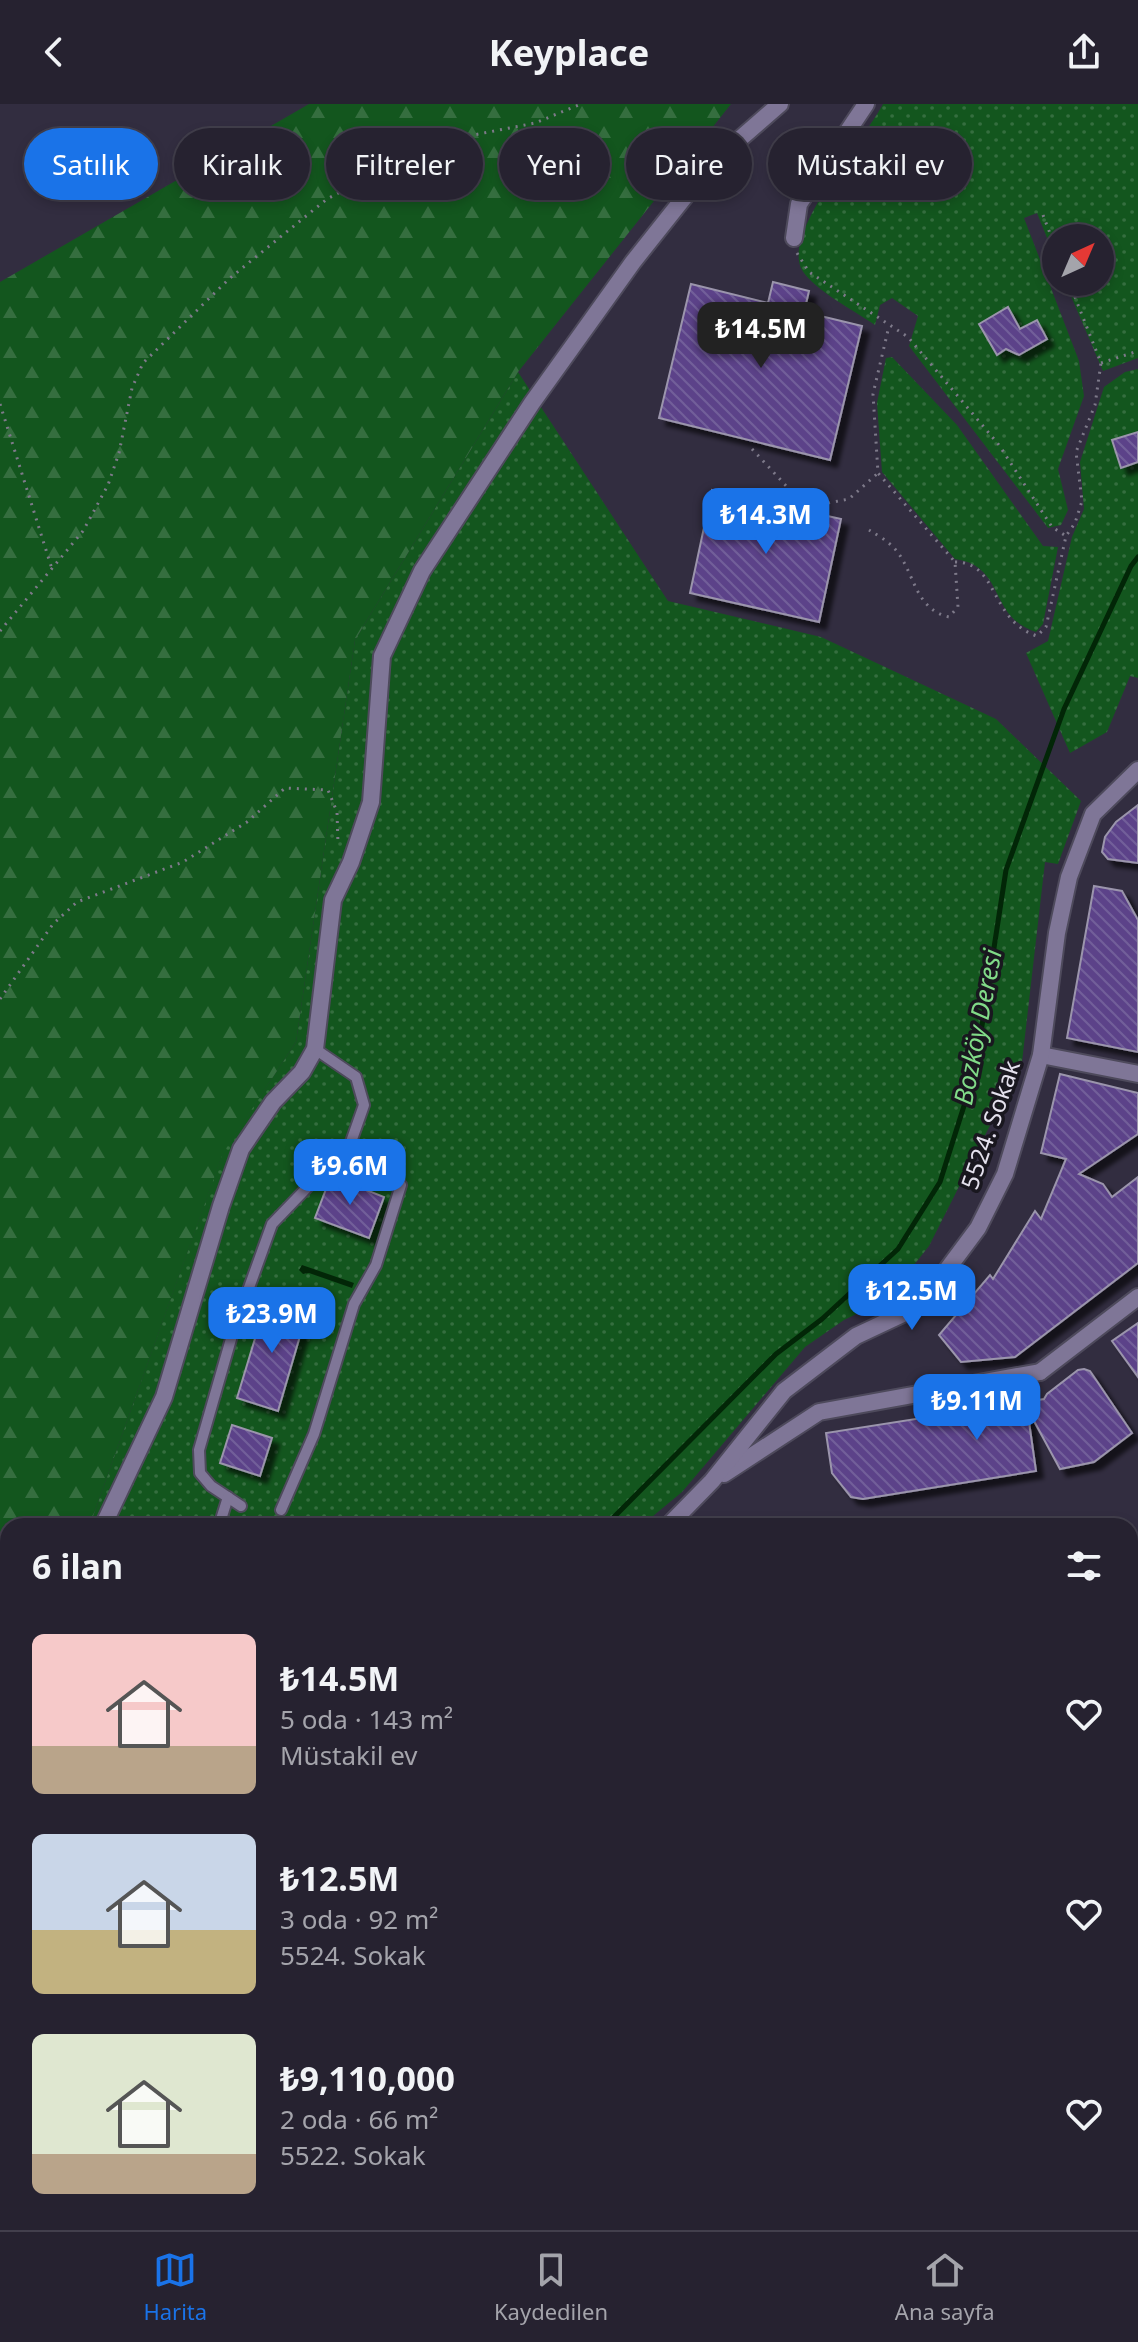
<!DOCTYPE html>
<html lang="tr">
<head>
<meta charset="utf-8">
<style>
	:root { --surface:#262230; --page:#2e2a38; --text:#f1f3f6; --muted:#a4a4ab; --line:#423f4c; --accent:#1a73e8 }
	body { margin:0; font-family:"Noto Sans",sans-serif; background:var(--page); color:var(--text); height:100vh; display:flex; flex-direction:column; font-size:30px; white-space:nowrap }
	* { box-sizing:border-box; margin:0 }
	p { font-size:26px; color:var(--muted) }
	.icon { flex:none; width:44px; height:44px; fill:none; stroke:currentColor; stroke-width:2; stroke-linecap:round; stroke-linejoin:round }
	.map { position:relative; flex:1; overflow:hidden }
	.sheet { position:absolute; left:0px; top:1414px; width:1138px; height:712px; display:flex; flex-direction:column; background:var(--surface); border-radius:24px 24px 0 0; box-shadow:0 4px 12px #0003,0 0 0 2px var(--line) }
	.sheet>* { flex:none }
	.guide { position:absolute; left:24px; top:24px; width:1090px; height:72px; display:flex; gap:16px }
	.needle { width:52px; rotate:44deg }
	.buttons { position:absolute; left:1042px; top:120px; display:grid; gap:16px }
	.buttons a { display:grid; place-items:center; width:72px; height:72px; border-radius:50%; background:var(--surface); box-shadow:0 4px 12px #0003,0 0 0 2px var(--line); font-size:40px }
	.price { position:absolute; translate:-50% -68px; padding:0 18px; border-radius:16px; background:var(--accent); color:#fff; font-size:26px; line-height:52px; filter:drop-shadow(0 2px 4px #0008) }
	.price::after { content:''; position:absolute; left:50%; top:48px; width:24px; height:18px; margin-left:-12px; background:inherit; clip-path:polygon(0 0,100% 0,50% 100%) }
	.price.on { background:#222; color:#fff }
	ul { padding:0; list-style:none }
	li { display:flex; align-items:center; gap:24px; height:200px; padding:0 32px }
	li span { display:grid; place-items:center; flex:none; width:224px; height:160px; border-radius:12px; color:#555 }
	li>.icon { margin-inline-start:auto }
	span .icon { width:96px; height:96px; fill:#fffc; stroke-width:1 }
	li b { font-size:34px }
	h2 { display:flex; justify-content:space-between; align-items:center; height:96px; padding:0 32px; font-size:34px }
	.pill { padding:0 28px; border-radius:36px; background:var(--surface); box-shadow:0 4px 12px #0003,0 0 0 2px var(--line); font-size:28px; line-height:72px }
	.pill.on { background:var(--accent); color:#fff }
	header { display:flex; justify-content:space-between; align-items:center; height:104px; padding:0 32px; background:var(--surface); font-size:36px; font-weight:700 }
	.tabs { display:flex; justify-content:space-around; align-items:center; height:112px; border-top:2px solid var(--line); background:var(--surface); font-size:22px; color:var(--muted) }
	.tabs a { display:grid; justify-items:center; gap:4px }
	.tabs .on { color:var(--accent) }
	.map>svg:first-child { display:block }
	.grass { fill:url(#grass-dots) }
	.forest { fill:url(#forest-firs) }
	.water { fill:url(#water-ripples) }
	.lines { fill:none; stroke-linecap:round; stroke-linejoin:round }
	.stream { stroke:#022607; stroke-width:5 }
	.building { fill:url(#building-back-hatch); stroke:#9b95ac; stroke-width:2; filter:url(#shadow) }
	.service-casing { stroke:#4e4a5c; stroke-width:14 }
	.minor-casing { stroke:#4e4a5c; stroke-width:20 }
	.tertiary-casing { stroke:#4e4a5c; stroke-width:20 }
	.path { stroke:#7e7a8a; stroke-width:3; stroke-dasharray:2 6; stroke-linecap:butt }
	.service { stroke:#7f7697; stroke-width:10 }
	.minor { stroke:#7f7697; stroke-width:16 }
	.tertiary { stroke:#7f7697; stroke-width:16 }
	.labels { text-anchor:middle; stroke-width:7; stroke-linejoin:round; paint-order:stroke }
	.street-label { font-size:24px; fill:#e4e1ed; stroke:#19171f }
	.water-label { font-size:26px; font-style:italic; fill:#81db88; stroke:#19171f }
</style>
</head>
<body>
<header><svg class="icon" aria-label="back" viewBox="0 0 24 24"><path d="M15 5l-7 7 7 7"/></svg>Keyplace<svg class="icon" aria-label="share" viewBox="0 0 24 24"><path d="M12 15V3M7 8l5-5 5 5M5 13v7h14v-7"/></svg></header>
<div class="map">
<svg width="1138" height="2126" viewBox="0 0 1138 2126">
	<defs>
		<pattern id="grass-dots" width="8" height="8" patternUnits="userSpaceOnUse" patternTransform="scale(2)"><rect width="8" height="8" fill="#13561e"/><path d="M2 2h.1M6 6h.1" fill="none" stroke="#356e3f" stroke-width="1.8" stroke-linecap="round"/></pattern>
		<pattern id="forest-firs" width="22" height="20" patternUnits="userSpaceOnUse" patternTransform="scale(2)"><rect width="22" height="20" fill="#13561e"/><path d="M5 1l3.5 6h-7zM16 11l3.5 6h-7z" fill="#356e3f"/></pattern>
		<pattern id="water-ripples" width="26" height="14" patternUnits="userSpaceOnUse" patternTransform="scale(2)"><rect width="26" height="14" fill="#022607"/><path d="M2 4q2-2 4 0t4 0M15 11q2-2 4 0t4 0" fill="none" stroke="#27452b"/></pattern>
		<pattern id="building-back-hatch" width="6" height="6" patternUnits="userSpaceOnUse" patternTransform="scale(2)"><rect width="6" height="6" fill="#5b4389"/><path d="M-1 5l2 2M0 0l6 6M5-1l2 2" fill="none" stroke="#725e9a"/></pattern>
		<filter id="shadow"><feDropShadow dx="7" dy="7" stdDeviation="2" flood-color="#0009"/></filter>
	</defs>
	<rect width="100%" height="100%" fill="#322d40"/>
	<g class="grass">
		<path d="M883,0H1138V254L1103,267L1065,178H1100V134H1056V156L1037,109L1024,114L1079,257L1084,292L1058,365L1068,406L1061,421L1048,424L909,242L918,212L892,194L880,201L875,221C855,207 814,186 802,166C781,129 865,35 883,0Z"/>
		<path d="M892,253L957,321L1043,442L1058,443L1043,520L1036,528C988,513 1006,462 955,455L882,368L877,299L886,254Z"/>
		<path d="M1138,265V574L1130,572L1107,628L1070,649L1026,549L1048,537L1072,433L1084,405L1080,358L1104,283L1125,268Z"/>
		<path d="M518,268L668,497L821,533L996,615L1081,697L1058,760L1045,758L1022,958L929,1142L887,1195L844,1216L805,1243L682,1388L641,1422H94L92,1415L223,1048L296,938L355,536Z"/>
	</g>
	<path class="forest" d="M309,0H731L518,268L355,536L296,938L223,1049L92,1415L94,1422H8V2118H1130V1682L1138,1678V2126H0V178Z"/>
	<path class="water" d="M302,1161L354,1179L352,1184L309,1169L303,1170L299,1166Z"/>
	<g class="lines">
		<g class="stream">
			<path d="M605,1422L776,1250L822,1215L898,1145L940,1078L975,967L1006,766L1064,605L1131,462L1138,453"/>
			<path d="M29,2126L36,2118"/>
		</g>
	</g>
	<g class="building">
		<path d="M773,178L809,187L804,208L862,222L830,356L659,314L691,180L768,199Z"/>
		<path d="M1008,203L1020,225L1037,216L1047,235L1019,251L1006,245L997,251L979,220Z"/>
		<path d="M1138,328V358L1121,364L1112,336Z"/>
		<path d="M712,386L841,415L819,518L690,489Z"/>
		<path d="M1138,701V759L1108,755L1102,748L1105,733L1116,718Z"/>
		<path d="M1094,782L1122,787L1138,816V948L1067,934Z"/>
		<path d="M1060,970L1138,989V1030L1079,1070L1103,1080L1112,1093L1138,1073V1159L1015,1253L961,1258L939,1231L990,1171L993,1175L1035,1107L1041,1115L1066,1055L1041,1049Z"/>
		<path d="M331,1072L384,1093L369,1134L315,1114Z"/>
		<path d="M267,1195L307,1208L278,1307L237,1294Z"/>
		<path d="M1138,1219V1273L1112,1237Z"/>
		<path d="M1084,1265L1090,1267L1132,1329L1094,1358L1060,1365L1027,1304L1036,1367L863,1395L851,1393L832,1369L826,1329L1044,1295L1047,1290L1078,1266Z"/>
		<path d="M232,1321L272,1334L260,1372L220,1359Z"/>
	</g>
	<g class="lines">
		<defs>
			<g id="service">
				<path d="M241,1402L211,1382L200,1369L199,1346L233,1228L272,1120L351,1038L364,1001L356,973L315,945"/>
				<path d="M281,1406L314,1330L354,1200L376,1161L401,1081L351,1038"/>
				<path d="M219,1422L228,1393"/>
			</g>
			<g id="minor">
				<path d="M794,134L799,100L866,0"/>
				<path d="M1041,951L1138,970"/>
				<path d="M724,1370L819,1308L1040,1268"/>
				<path d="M103,1422L164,1293L221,1102L241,1045L273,998L302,968L315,945L333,796L351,758L371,698L382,552L422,467L532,299L633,158L710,61L780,0"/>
				<path d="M668,1422L712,1377L784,1287L856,1232L907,1208L943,1171L978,1124L1005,1070L1041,951L1057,829L1069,773L1093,710L1138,666"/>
				<path d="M0,1499L8,1492"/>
				<path d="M1130,1596L1138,1592"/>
			</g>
			<path id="tertiary" d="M1040,1268L1138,1193"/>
		</defs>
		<use href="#service" class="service-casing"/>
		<use href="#minor" class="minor-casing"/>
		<use href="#tertiary" class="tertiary-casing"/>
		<g class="path">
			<path d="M1043,111L1056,145"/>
			<path d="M797,149L809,168L908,233L999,341L1052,423L1066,432"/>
			<path d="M1101,259L1138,247"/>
			<path d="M0,300L52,465"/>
			<path d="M752,345L789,385L828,399L849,395L878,369"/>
			<path d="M869,426C877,431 888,437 895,445C915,468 914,505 949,513L958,503L955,458L878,369L873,290L889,222"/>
			<path d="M955,458C999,458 989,516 1037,532L1046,523L1066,432L1075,419L1082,397L1076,348L1095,301L1101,259L1069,178"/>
			<path d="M0,527L83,427L108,381L119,349L132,284L143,259L230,174L327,95L388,63L453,35L535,19L581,0"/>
			<path d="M0,895L53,820L77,798L183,758L247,718L285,684L328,686L337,708L338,740"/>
			<path d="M1130,1848L1138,1824"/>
			<path d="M174,2118H178"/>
			<path d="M158,2126L162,2118"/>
			<path d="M1045,2126L1047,2118"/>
		</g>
		<use href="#service" class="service"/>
		<use href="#minor" class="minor"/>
		<use href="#tertiary" class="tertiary"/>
	</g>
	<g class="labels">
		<g class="street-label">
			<text transform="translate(991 1021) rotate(-71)" y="8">5524. Sokak</text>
		</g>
		<g class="water-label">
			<text transform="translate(978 923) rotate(-79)" y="9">Bozköy Deresi</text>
		</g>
	</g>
</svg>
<div class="buttons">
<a><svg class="needle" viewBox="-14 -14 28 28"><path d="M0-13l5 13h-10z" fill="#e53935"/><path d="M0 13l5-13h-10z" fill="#a4a4ab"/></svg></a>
</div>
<b class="price on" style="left:761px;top:266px">₺14.5M</b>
<b class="price" style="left:766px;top:452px">₺14.3M</b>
<b class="price" style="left:350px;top:1103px">₺9.6M</b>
<b class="price" style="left:912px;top:1228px">₺12.5M</b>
<b class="price" style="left:272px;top:1251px">₺23.9M</b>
<b class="price" style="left:977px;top:1338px">₺9.11M</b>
<div class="guide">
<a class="pill on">Satılık</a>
<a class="pill">Kiralık</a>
<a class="pill">Filtreler</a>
<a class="pill">Yeni</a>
<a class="pill">Daire</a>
<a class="pill">Müstakil ev</a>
</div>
<section class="sheet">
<h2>6 ilan<svg class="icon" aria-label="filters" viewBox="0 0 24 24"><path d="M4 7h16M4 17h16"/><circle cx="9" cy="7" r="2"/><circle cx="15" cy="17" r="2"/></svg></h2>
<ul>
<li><span style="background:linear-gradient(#f6c9c9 70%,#b9a48a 0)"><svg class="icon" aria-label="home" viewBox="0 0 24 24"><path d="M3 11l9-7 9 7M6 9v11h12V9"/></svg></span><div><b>₺14.5M</b><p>5 oda · 143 m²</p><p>Müstakil ev</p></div><svg class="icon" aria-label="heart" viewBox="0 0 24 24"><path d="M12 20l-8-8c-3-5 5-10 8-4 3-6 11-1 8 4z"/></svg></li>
<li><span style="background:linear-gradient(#c9d6e8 60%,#c2b280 0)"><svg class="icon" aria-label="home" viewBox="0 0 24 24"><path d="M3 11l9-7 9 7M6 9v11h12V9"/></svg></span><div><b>₺12.5M</b><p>3 oda · 92 m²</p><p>5524. Sokak</p></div><svg class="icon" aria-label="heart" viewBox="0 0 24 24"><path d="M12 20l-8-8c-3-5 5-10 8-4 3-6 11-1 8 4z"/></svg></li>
<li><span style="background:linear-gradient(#dfe7d0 75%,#b9a48a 0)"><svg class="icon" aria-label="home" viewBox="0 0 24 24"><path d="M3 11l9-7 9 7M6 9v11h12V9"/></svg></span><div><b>₺9,110,000</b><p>2 oda · 66 m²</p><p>5522. Sokak</p></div><svg class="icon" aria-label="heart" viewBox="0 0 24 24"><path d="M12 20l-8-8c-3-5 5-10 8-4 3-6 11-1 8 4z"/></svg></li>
</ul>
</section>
</div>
<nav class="tabs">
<a class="on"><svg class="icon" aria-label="map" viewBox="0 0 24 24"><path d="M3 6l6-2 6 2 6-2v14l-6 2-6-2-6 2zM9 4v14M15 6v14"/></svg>Harita</a>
<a><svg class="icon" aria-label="saved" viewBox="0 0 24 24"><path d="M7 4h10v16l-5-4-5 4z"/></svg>Kaydedilen</a>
<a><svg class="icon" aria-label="home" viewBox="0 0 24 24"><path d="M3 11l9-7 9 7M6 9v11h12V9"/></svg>Ana sayfa</a>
</nav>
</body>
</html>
